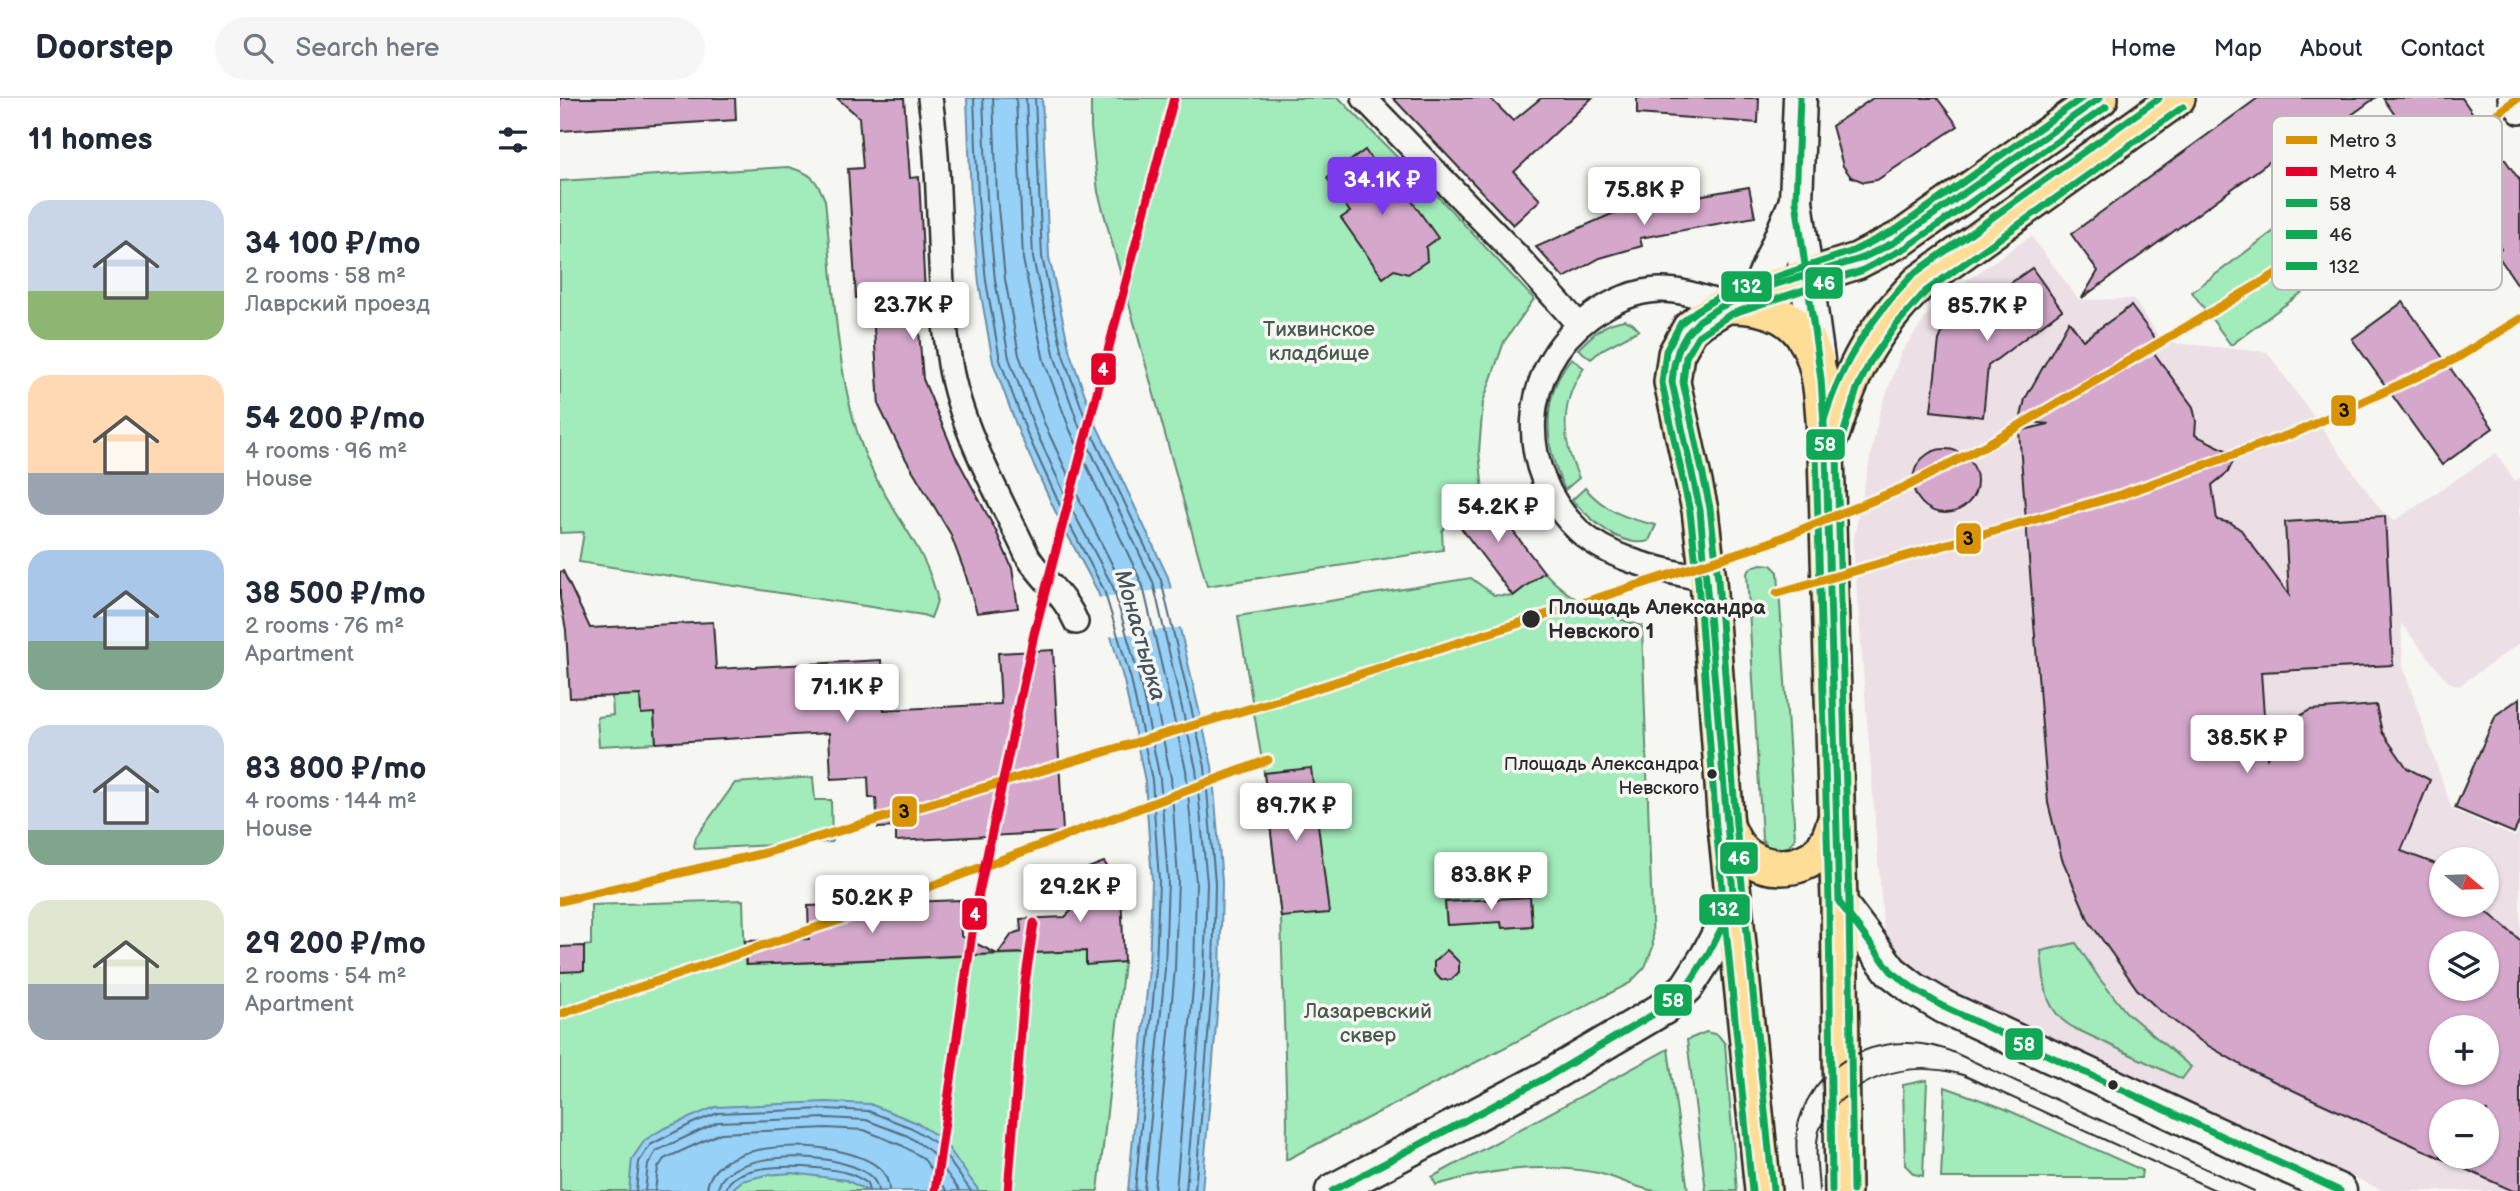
<!DOCTYPE html>
<html lang="en">
<head>
<meta charset="utf-8">
<style>
	:root { --surface:#fff; --page:#f6f6f7; --text:#1f2937; --muted:#747a83; --line:#e0e1e3; --accent:#7c3aed }
	body { margin:0; font-family:"Balsamiq Sans",sans-serif; background:var(--page); color:var(--text); height:100vh; display:flex; flex-direction:column; font-size:26px; white-space:nowrap }
	* { box-sizing:border-box; margin:0 }
	p { font-size:23px; color:var(--muted) }
	.icon { flex:none; width:38px; height:38px; fill:none; stroke:currentColor; stroke-width:2; stroke-linecap:round; stroke-linejoin:round }
	.map { position:relative; flex:1; overflow:hidden }
	.side { display:flex; flex-direction:column; background:var(--surface); width:560px }
	.side>* { flex:none }
	.needle { width:46px; rotate:109deg }
	.controls { position:absolute; left:1869px; top:749px; display:grid; gap:14px }
	.controls a { display:grid; place-items:center; width:70px; height:70px; border-radius:50%; background:var(--surface); box-shadow:0 2px 5px #0004; font-size:35px }
	.price { position:absolute; translate:-50% -60px; padding:0 16px; border-radius:7px; background:#fff; color:#222; font-size:23px; line-height:46px; filter:drop-shadow(0 2px 4px #0008) }
	.price::after { content:''; position:absolute; left:50%; top:42px; width:21px; height:16px; margin-left:-10px; background:inherit; clip-path:polygon(0 0,100% 0,50% 100%) }
	.price.selected { background:var(--accent); color:#fff }
	ul { padding:0; list-style:none }
	li { display:flex; align-items:center; gap:21px; height:175px; padding:0 28px }
	li span { display:grid; place-items:center; flex:none; width:196px; height:140px; border-radius:21px; color:#555 }
	li>.icon { margin-inline-start:auto }
	span .icon { width:84px; height:84px; fill:#fffc; stroke-width:1 }
	li b { font-size:30px }
	h2 { display:flex; justify-content:space-between; align-items:center; height:84px; padding:0 28px; font-size:30px }
	header { display:flex; align-items:center; gap:42px; box-sizing:border-box; height:98px; padding:0 35px; background:var(--surface); border-bottom:2px solid var(--line) }
	header strong { font-size:33px }
	nav { display:flex; gap:38px; margin-inline-start:auto; font-size:24px }
	.search { width:490px; height:63px; background:var(--page); display:flex; align-items:center; gap:18px; box-sizing:border-box; padding:0 24px; border-radius:38px; color:var(--muted); font-size:26px }
	main { display:flex; flex:1; min-height:0 }
	.map>svg:first-child { display:block }
	.built { fill:#ecdfe6; fill-rule:evenodd }
	.green { fill:#a2ebba; stroke:#668b72; stroke-width:2; fill-rule:evenodd }
	.water { fill:#97d1f7; stroke:#6c8fa5; stroke-width:2 }
	.pier { fill:#f6f6f2 }
	.lines { fill:none; stroke-linecap:round; stroke-linejoin:round }
	.shore { stroke:#566d7d; stroke-width:2 }
	.building { fill:#d5a8cb; stroke:#2b2b2b; stroke-width:2; fill-rule:evenodd }
	.street-casing { stroke:#2b2b2b; stroke-width:28 }
	.secondary-casing { stroke:#2b2b2b; stroke-width:37 }
	.primary-casing { stroke:#2b2b2b; stroke-width:40 }
	.street { stroke:#f6f6f2; stroke-width:23 }
	.secondary { stroke:#f6f6f2; stroke-width:32 }
	.primary { stroke:#fedd96; stroke-width:35 }
	.tram { stroke:#2b2b2b; stroke-width:2 }
	.bus-1-casing { stroke:#f6f6f2; stroke-width:12 }
	.bus-2-casing { stroke:#f6f6f2; stroke-width:12 }
	.bus-3-casing { stroke:#f6f6f2; stroke-width:12 }
	.bus-1 { stroke:#10a855; stroke-width:7 }
	.bus-2 { stroke:#10a855; stroke-width:7 }
	.bus-3 { stroke:#10a855; stroke-width:7 }
	.metro-1-casing { stroke:#f6f6f2; stroke-width:14 }
	.metro-2-casing { stroke:#f6f6f2; stroke-width:14 }
	.metro-1 { stroke:#d89406; stroke-width:9 }
	.metro-2 { stroke:#e4002b; stroke-width:9 }
	.stop-dot { fill:#2b2b2b; stroke:#f6f6f2; stroke-width:2.5 }
	.labels { text-anchor:middle; stroke-width:7; stroke-linejoin:round; paint-order:stroke }
	.bus-label { font-size:19px; fill:#2b2b2b; stroke:#f6f6f2; text-anchor:end }
	.park-label { font-size:21px; fill:#495b4f; stroke:#f6f6f2 }
	.stop-label { font-size:21px; font-weight:bold; fill:#2b2b2b; stroke:#f6f6f2; text-anchor:start }
	.water-label { font-size:23px; font-style:italic; fill:#46545e; stroke:#f6f6f2 }
	.key { fill:#f6f6f2; stroke:#b9b9b6; stroke-width:2 }
	.key-label { font-size:19px; fill:#2b2b2b }
	.line-badge { stroke:#f6f6f2; stroke-width:2.5 }
	.badge-label { font-size:19px; text-anchor:middle; font-weight:bold; fill:#fff }
	.pale-badge-label { font-size:19px; text-anchor:middle; font-weight:bold; fill:#111 }
</style>
</head>
<body>
<header>
<strong>Doorstep</strong>
<div class="search"><svg class="icon" aria-label="search" viewBox="0 0 24 24"><circle cx="10" cy="10" r="6"/><path d="M15 15l6 6"/></svg>Search here</div>
<nav><a>Home</a><a>Map</a><a>About</a><a>Contact</a></nav>
</header>
<main>
<section class="side">
<h2>11 homes<svg class="icon" aria-label="filters" viewBox="0 0 24 24"><path d="M4 7h16M4 17h16"/><circle cx="9" cy="7" r="2"/><circle cx="15" cy="17" r="2"/></svg></h2>
<ul>
<li><span style="background:linear-gradient(#c9d6e8 65%,#8fb573 0)"><svg class="icon" aria-label="home" viewBox="0 0 24 24"><path d="M3 11l9-7 9 7M6 9v11h12V9"/></svg></span><div><b>34 100 ₽/mo</b><p>2 rooms · 58 m²</p><p>Лаврский проезд</p></div></li>
<li><span style="background:linear-gradient(#ffd9b3 70%,#9aa5b1 0)"><svg class="icon" aria-label="home" viewBox="0 0 24 24"><path d="M3 11l9-7 9 7M6 9v11h12V9"/></svg></span><div><b>54 200 ₽/mo</b><p>4 rooms · 96 m²</p><p>House</p></div></li>
<li><span style="background:linear-gradient(#a9c7e8 65%,#7fa58c 0)"><svg class="icon" aria-label="home" viewBox="0 0 24 24"><path d="M3 11l9-7 9 7M6 9v11h12V9"/></svg></span><div><b>38 500 ₽/mo</b><p>2 rooms · 76 m²</p><p>Apartment</p></div></li>
<li><span style="background:linear-gradient(#c9d6e8 75%,#7fa58c 0)"><svg class="icon" aria-label="home" viewBox="0 0 24 24"><path d="M3 11l9-7 9 7M6 9v11h12V9"/></svg></span><div><b>83 800 ₽/mo</b><p>4 rooms · 144 m²</p><p>House</p></div></li>
<li><span style="background:linear-gradient(#dfe7d0 60%,#9aa5b1 0)"><svg class="icon" aria-label="home" viewBox="0 0 24 24"><path d="M3 11l9-7 9 7M6 9v11h12V9"/></svg></span><div><b>29 200 ₽/mo</b><p>2 rooms · 54 m²</p><p>Apartment</p></div></li>
</ul>
</section>
<div class="map">
<svg width="1960" height="1093" viewBox="0 0 1960 1093">
	<rect width="100%" height="100%" fill="#f6f6f2"/>
	<filter id="ink" filterUnits="userSpaceOnUse"><feTurbulence type="fractalNoise" baseFrequency=".0143" numOctaves="2"/><feDisplacementMap in="SourceGraphic" scale="14" xChannelSelector="R" yChannelSelector="G"/><feConvolveMatrix kernelMatrix="1 2 1 2 8 2 1 2 1" color-interpolation-filters="sRGB"/></filter>
	<g filter="url(#ink)">
		<path class="built" d="M1471,138L1519,202L1573,201L1603,244L1707,254L1820,411L1834,423L1936,355L1955,383L1960,380V545L1899,588L1887,583L1841,525L1843,569L1892,712L1955,739L1960,730V1093H1824L1490,939L1380,893L1335,861L1324,836L1293,444L1319,317L1341,255L1378,202ZM1881,761H1927V807H1881ZM1881,845H1927V891H1881ZM1881,929H1927V975H1881ZM1881,1013H1927V1059H1881Z"/>
		<g class="green">
			<path d="M531,0H779L839,61L836,76L850,95L870,90L974,201L944,244L923,304L919,353L923,394L892,419L882,433L883,452L647,488L538,94L531,30Z"/>
			<path d="M1816,57L1856,110L1671,247L1632,194Z"/>
			<path d="M228,69C251,75 256,80 265,102C274,186 275,291 310,368C328,409 359,442 373,485C374,489 377,496 377,500C377,506 373,514 371,520L363,517L19,464L24,434L0,435V83Z"/>
			<path d="M1064,222L1072,225L1079,232L1043,251L1031,261L1018,251C1032,237 1044,225 1064,222Z"/>
			<path d="M1011,260L1024,270C999,305 1002,344 1019,380L1005,392C984,349 980,300 1011,260Z"/>
			<path d="M1025,390C1045,413 1067,421 1096,427L1089,443C1061,451 1030,421 1012,402Z"/>
			<path d="M1201,466L1211,467L1218,474L1235,740C1228,752 1222,755 1209,752L1202,741L1187,475L1192,469Z"/>
			<path d="M984,474C1014,506 1041,516 1082,528L1093,849L1085,869L1070,885L726,1062L727,1025L721,819L704,675L678,518L911,480L934,497L953,498ZM970,799L972,828L942,830L940,801ZM885,804L934,824L887,827Z"/>
			<path d="M80,597L94,615L96,645L39,648L37,619L53,617L52,598Z"/>
			<path d="M253,679L255,702H271L272,744L136,751L134,748L136,739L175,685Z"/>
			<path d="M183,802L185,867L526,853L527,866L564,864L538,1093H0V874L24,872V848L31,847V807Z"/>
			<path d="M1516,845L1539,880L1566,914L1631,969L1622,981L1514,930C1482,912 1485,885 1481,853Z"/>
			<path d="M1146,934L1158,937L1165,946L1177,1093H1146L1127,942Z"/>
			<path d="M1108,951L1128,1093C1117,1093 1106,1093 1095,1093C1078,1091 1056,1079 1038,1075C983,1064 929,1072 876,1087L872,1079Z"/>
			<path d="M1367,982V983L1363,1078L1354,1076L1345,1067L1343,987Z"/>
			<path d="M1385,989L1443,1010L1582,1072L1581,1080H1381Z"/>
		</g>
		<g class="water">
			<path d="M407,0H482L489,159L510,255L534,322L608,479L652,668L662,784L660,879L642,1093H568L589,871L592,782L585,683L564,583L538,494L497,417L460,337L433,264L419,185L411,101Z"/>
			<path d="M266,1004L310,1006L355,1024L382,1041L419,1093H308L286,1082L232,1075L206,1077L182,1083L170,1093H69L72,1061L85,1042L103,1031L155,1009Z"/>
		</g>
		<path class="pier" d="M614,490L623,529L547,539L536,500Z"/>
		<g class="lines">
			<g class="shore">
				<path d="M414,0L418,100L426,183L440,262L467,335L503,414L544,492L571,581L592,682L599,782L596,871L575,1093"/>
				<path d="M423,0L427,99L435,182L449,260L475,331L511,410L553,489L579,579L600,681L608,781L605,871L584,1093"/>
				<path d="M433,0L437,99L445,181L459,257L485,327L521,405L562,486L590,576L611,680L618,781L615,871L594,1093"/>
				<path d="M456,0L463,161L484,263L510,332L583,488L626,672L636,785L634,877L616,1093"/>
				<path d="M466,0L473,160L495,260L519,328L593,484L636,671L647,785L644,878L626,1093"/>
				<path d="M475,0L482,159L503,257L527,325L601,482L645,669L655,785L653,878L635,1093"/>
				<path d="M76,1093L79,1064L90,1047L133,1025L158,1015L266,1011L308,1013L352,1030L377,1046L411,1093"/>
				<path d="M85,1093L88,1067L96,1053L158,1024L266,1020L306,1022L348,1038L370,1053L400,1093"/>
				<path d="M95,1093L98,1070L104,1061L161,1035L266,1030L304,1032L343,1048L363,1060L387,1093"/>
				<path d="M147,1093C149,1035 293,1040 322,1073C327,1079 329,1085 329,1093"/>
				<path d="M158,1093C160,1046 316,1050 318,1093"/>
				<path d="M166,1093C170,1060 264,1068 287,1075C294,1077 301,1081 307,1085L309,1093"/>
			</g>
		</g>
		<g class="building">
			<path d="M0,0H175L176,22L0,33Z"/>
			<path d="M277,0H344L350,80L359,79L365,196H356L363,281L395,357L436,433L452,470L458,510L417,515L405,475L390,435L341,353L319,308L312,200H296L288,71L303,70L299,19Z"/>
			<path d="M833,0H930L953,23L981,0H1032L954,74L980,102L953,127Z"/>
			<path d="M1077,0H1199L1198,25L1077,16Z"/>
			<path d="M1313,0H1377L1398,28L1317,82L1304,84L1291,79L1283,68L1272,28Z"/>
			<path d="M1698,0H1815L1733,59L1727,51L1522,200L1538,173L1511,136Z"/>
			<path d="M1823,0H1902L1960,83V190L1936,155L1941,151L1853,23L1844,30Z"/>
			<path d="M805,52L826,83L834,78L878,140L866,149L867,163L848,176L834,172L823,180L781,120L790,114L767,80Z"/>
			<path d="M1189,89L1195,119L1080,140L1082,148L1040,160L1004,180L976,149L1063,111Z"/>
			<path d="M1472,170L1502,212L1428,268L1423,319L1371,313L1379,242L1383,233Z"/>
			<path d="M1843,204L1933,330L1882,367L1792,241Z"/>
			<path d="M1571,208L1597,243L1589,248L1633,309L1636,323L1635,337L1676,357L1668,374L1652,387L1657,422L1671,425L1681,432L1729,497L1725,424L1825,418L1833,567L1701,574L1707,660L1740,618L1750,612L1816,607L1822,634L1847,670L1870,682L1841,753L1881,768V807H1919L1960,842V1093H1953L1741,996L1690,972L1642,944L1598,911L1577,891L1529,823L1502,761L1488,705L1459,333L1489,326L1460,323L1465,301L1509,223L1523,242ZM1881,845H1927V891H1881ZM1881,929H1927V975H1881ZM1881,1013H1927V1059H1881Z"/>
			<circle cx="1385" cy="383" r="32"/>
			<path d="M923,394L984,474L953,498L892,418Z"/>
			<path d="M3,473L30,530L153,524L156,571L321,562L324,612L441,606L438,555L493,552L503,734L336,743V729L318,730L316,700H309L308,679L271,681L269,635L96,645L94,615L81,616L80,597L10,600L6,532L0,500V474Z"/>
			<path d="M1960,600V722L1954,735L1895,710L1936,617Z"/>
			<path d="M751,670L769,815L721,819L704,675Z"/>
			<path d="M544,764L549,771H560L564,864L526,867V853L438,856L452,836L461,833L460,821L505,819L524,800L523,776L528,770Z"/>
			<path d="M970,799L972,828L942,830L941,824L887,827L885,804Z"/>
			<path d="M400,802L401,838L437,856L186,867L185,843L249,841L248,808Z"/>
			<path d="M24,848V873L0,874V849Z"/>
			<path d="M887,852L899,864V874L891,882H881L874,874V864Z"/>
		</g>
		<g class="lines">
			<defs>
				<g id="street">
					<path d="M370,0C383,88 376,178 390,266C401,332 440,399 468,459C483,483 505,497 516,524"/>
					<path d="M804,0L958,159L1019,227"/>
					<path d="M1950,0L1960,14"/>
					<path d="M1148,482C1105,472 1053,464 1019,433C955,373 958,271 1030,219C1049,205 1074,193 1099,192C1122,191 1143,200 1166,207"/>
				</g>
				<g id="secondary">
					<path d="M1240,0L1236,103L1258,262"/>
					<path d="M1197,195L1236,103"/>
					<path d="M1279,804L1331,873L1354,891L1384,909L1780,1093"/>
					<path d="M772,1093L991,977L1104,910L1127,889L1147,858L1174,806"/>
				</g>
				<g id="primary">
					<path d="M1169,207C1266,206 1261,282 1266,355L1279,804L1283,1093"/>
					<path d="M1272,335C1293,269 1310,235 1359,185L1617,0"/>
					<path d="M1166,728C1169,734 1172,742 1176,747C1196,775 1241,776 1263,751C1270,742 1273,731 1276,721"/>
					<path d="M1203,1093L1166,728L1148,482L1140,412L1112,284L1116,256L1130,231L1141,222L1166,207L1197,195L1297,163L1342,140L1540,0"/>
				</g>
			</defs>
			<use href="#street" class="street-casing"/>
			<use href="#secondary" class="secondary-casing"/>
			<use href="#primary" class="primary-casing"/>
			<use href="#street" class="street"/>
			<use href="#secondary" class="secondary"/>
			<use href="#primary" class="primary"/>
			<g class="tram">
				<path d="M1240,1093C1239,1071 1233,1045 1239,1023C1259,955 1333,929 1395,955L1694,1093"/>
				<path d="M1259,1093C1258,1073 1254,1052 1259,1033C1263,1021 1272,1010 1281,1002C1317,972 1359,964 1403,977L1657,1093"/>
			</g>
			<defs>
				<g id="bus-1">
					<path d="M1240,0L1236,103L1261,281L1266,355L1279,804L1331,873L1354,891L1384,909L1780,1093"/>
					<path d="M772,1093L991,977L1104,910L1127,889L1147,858L1174,806L1140,412L1112,284L1114,267L1119,250L1127,236L1139,223L1158,210L1203,190L1300,161L1333,145L1540,0"/>
				</g>
				<g id="bus-2">
					<path d="M1213,1092L1176,727L1158,481L1150,410L1123,284L1126,259L1138,238L1171,216L1301,173L1347,149L1546,9"/>
					<path d="M1293,1093L1289,804L1277,356L1297,291L1310,264L1336,227L1366,193L1623,9"/>
				</g>
				<g id="bus-3">
					<path d="M1192,1093L1156,729L1138,483L1130,414L1102,285L1106,253L1121,225L1136,213L1162,197L1293,153L1337,131L1522,0"/>
					<path d="M1272,1093L1269,804L1256,355C1270,283 1302,230 1352,177L1599,0"/>
				</g>
			</defs>
			<use href="#bus-1" class="bus-1-casing"/>
			<use href="#bus-2" class="bus-2-casing"/>
			<use href="#bus-3" class="bus-3-casing"/>
			<use href="#bus-1" class="bus-1"/>
			<use href="#bus-2" class="bus-2"/>
			<use href="#bus-3" class="bus-3"/>
			<defs>
				<g id="metro-1">
					<path d="M1217,495L1560,397L1737,334L1895,261L1960,221"/>
					<path d="M0,803L205,755L732,598L1209,445L1343,390L1428,346L1750,156L1958,0"/>
					<path d="M0,916L291,818L708,662"/>
				</g>
				<g id="metro-2">
					<path d="M375,1093L415,814L474,536L614,0"/>
					<path d="M448,1093L465,885L474,825"/>
				</g>
			</defs>
			<use href="#metro-1" class="metro-1-casing"/>
			<use href="#metro-2" class="metro-2-casing"/>
			<use href="#metro-1" class="metro-1"/>
			<use href="#metro-2" class="metro-2"/>
		</g>
	</g>
	<g class="stop-dot">
		<circle cx="971" cy="521" r="10"/>
		<circle cx="1152" cy="676" r="6"/>
		<circle cx="1553" cy="987" r="6"/>
	</g>
	<g class="labels">
		<g class="bus-label">
			<text x="1139" y="672">Площадь Александра<tspan x="1139" dy="24">Невского</tspan></text>
		</g>
		<g class="park-label">
			<text x="759" y="238">Тихвинское<tspan x="759" dy="24">кладбище</tspan></text>
			<text x="808" y="920">Лазаревский<tspan x="808" dy="24">сквер</tspan></text>
		</g>
		<g class="stop-label">
			<text x="988" y="516">Площадь Александра<tspan x="988" dy="24">Невского 1</tspan></text>
		</g>
		<g class="water-label">
			<text transform="translate(581 537) rotate(74)" y="8">Монастырка</text>
		</g>
	</g>
	<rect x="1712" y="18" width="230" height="174" rx="10" class="key"/>
	<rect x="1726" y="38" width="31" height="8" fill="#d89406"/>
	<rect x="1726" y="69" width="31" height="9" fill="#e4002b"/>
	<rect x="1726" y="101" width="31" height="8" fill="#10a855"/>
	<rect x="1726" y="132" width="31" height="9" fill="#10a855"/>
	<rect x="1726" y="164" width="31" height="8" fill="#10a855"/>
	<g class="key-label">
		<text x="1769" y="49">Metro 3</text>
		<text x="1769" y="80">Metro 4</text>
		<text x="1769" y="112">58</text>
		<text x="1769" y="143">46</text>
		<text x="1769" y="175">132</text>
	</g>
	<g class="line-badge">
		<rect x="1244" y="168" width="40" height="34" rx="7" fill="#10a855"/>
		<rect x="1160" y="172" width="53" height="33" rx="7" fill="#10a855"/>
		<rect x="530" y="254" width="27" height="34" rx="7" fill="#e4002b"/>
		<rect x="1770" y="296" width="27" height="33" rx="7" fill="#d89406"/>
		<rect x="1245" y="330" width="41" height="33" rx="7" fill="#10a855"/>
		<rect x="1395" y="424" width="27" height="33" rx="7" fill="#d89406"/>
		<rect x="331" y="697" width="27" height="33" rx="7" fill="#d89406"/>
		<rect x="1159" y="743" width="40" height="34" rx="7" fill="#10a855"/>
		<rect x="1138" y="795" width="53" height="33" rx="7" fill="#10a855"/>
		<rect x="401" y="799" width="27" height="34" rx="7" fill="#e4002b"/>
		<rect x="1093" y="885" width="40" height="34" rx="7" fill="#10a855"/>
		<rect x="1444" y="929" width="40" height="34" rx="7" fill="#10a855"/>
	</g>
	<g class="badge-label">
		<text x="1264" y="192">46</text>
		<text x="1187" y="195">132</text>
		<text x="543" y="278">4</text>
		<text x="1265" y="353">58</text>
		<text x="1179" y="767">46</text>
		<text x="1164" y="818">132</text>
		<text x="415" y="823">4</text>
		<text x="1113" y="909">58</text>
		<text x="1464" y="953">58</text>
	</g>
	<g class="pale-badge-label">
		<text x="1784" y="319">3</text>
		<text x="1408" y="447">3</text>
		<text x="344" y="720">3</text>
	</g>
</svg>
<div class="controls">
<a><svg class="needle" viewBox="-14 -14 28 28"><path d="M0-13l5 13h-10z" fill="#e53935"/><path d="M0 13l5-13h-10z" fill="#747a83"/></svg></a>
<a><svg class="icon" aria-label="layers" viewBox="0 0 24 24"><path d="M12 4l9 5-9 5-9-5zM3 14l9 5 9-5"/></svg></a>
<a>+</a>
<a>−</a>
</div>
<b class="price selected" style="left:822px;top:119px">34.1K ₽</b>
<b class="price" style="left:1084px;top:129px">75.8K ₽</b>
<b class="price" style="left:353px;top:244px">23.7K ₽</b>
<b class="price" style="left:1427px;top:245px">85.7K ₽</b>
<b class="price" style="left:938px;top:446px">54.2K ₽</b>
<b class="price" style="left:287px;top:626px">71.1K ₽</b>
<b class="price" style="left:1687px;top:677px">38.5K ₽</b>
<b class="price" style="left:736px;top:745px">89.7K ₽</b>
<b class="price" style="left:931px;top:814px">83.8K ₽</b>
<b class="price" style="left:520px;top:826px">29.2K ₽</b>
<b class="price" style="left:312px;top:837px">50.2K ₽</b>
</div>
</main>
</body>
</html>
